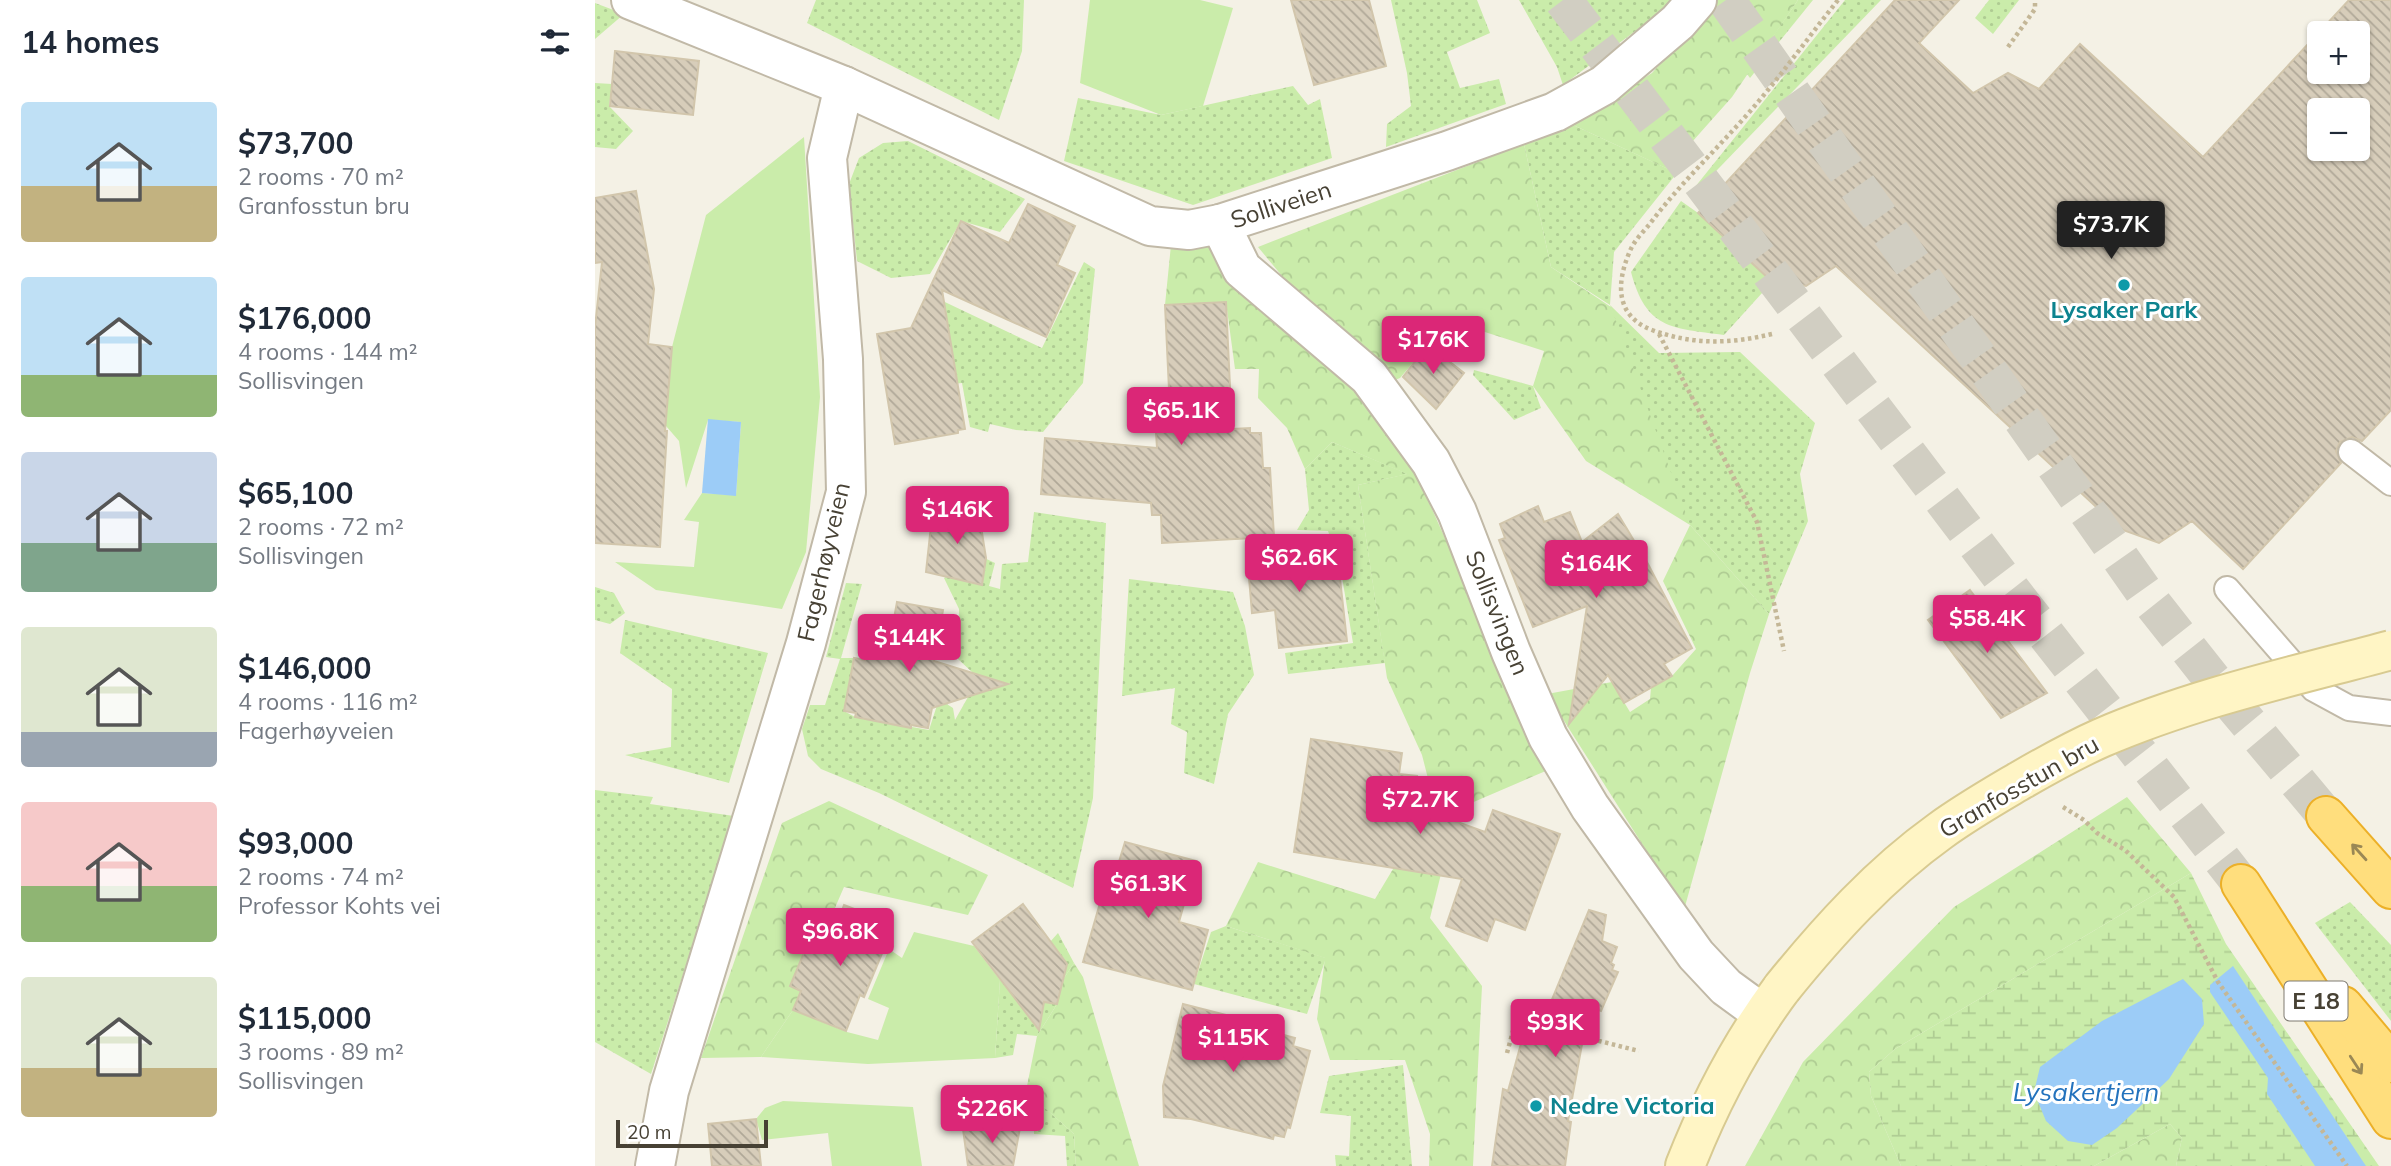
<!DOCTYPE html>
<html lang="en">
<head>
<meta charset="utf-8">
<style>
	:root { --surface:#fff; --page:#f2f2f3; --text:#1f2937; --muted:#747a83; --accent:#db2777 }
	body { margin:0; font-family:Mulish,sans-serif; background:var(--page); color:var(--text); height:100vh; display:flex; flex-direction:column; font-size:26px; white-space:nowrap }
	* { box-sizing:border-box; margin:0 }
	p { font-size:23px; color:var(--muted) }
	.icon { flex:none; width:38px; height:38px; fill:none; stroke:currentColor; stroke-width:2; stroke-linecap:round; stroke-linejoin:round }
	.map { position:relative; flex:1; overflow:hidden }
	.side { display:flex; flex-direction:column; background:var(--surface); width:595px }
	.side>* { flex:none }
	.controls { position:absolute; left:1712px; top:21px; display:grid; gap:14px }
	.controls a { display:grid; place-items:center; width:63px; height:63px; border-radius:7px; background:var(--surface); box-shadow:0 2px 5px #0004; font-size:35px }
	.scale { position:absolute; left:21px; bottom:18px; width:152px; box-sizing:border-box; padding-left:7px; border:4px solid #474134; border-top:0; font-size:19px; line-height:24px; white-space:nowrap; color:#474134; -webkit-text-stroke:5px #fff; paint-order:stroke }
	.price { position:absolute; translate:-50% -60px; padding:0 16px; border-radius:7px; background:var(--accent); color:#fff; font-size:23px; line-height:46px; filter:drop-shadow(0 2px 4px #0008) }
	.price::after { content:''; position:absolute; left:50%; top:42px; width:21px; height:16px; margin-left:-10px; background:inherit; clip-path:polygon(0 0,100% 0,50% 100%) }
	.price.on { background:#222; color:#fff }
	ul { padding:0; list-style:none }
	li { display:flex; align-items:center; gap:21px; height:175px; padding:0 21px }
	li span { display:grid; place-items:center; flex:none; width:196px; height:140px; border-radius:7px; color:#555 }
	li>.icon { margin-inline-start:auto }
	span .icon { width:84px; height:84px; fill:#fffc; stroke-width:1 }
	li b { font-size:30px }
	h2 { display:flex; justify-content:space-between; align-items:center; height:84px; padding:0 21px; font-size:30px }
	main { display:flex; flex:1; min-height:0 }
	.map>svg:first-child { display:block }
	.grass { fill:url(#grass-dots) }
	.forest { fill:url(#forest-crowns) }
	.wetland { fill:url(#wetland-marsh) }
	.garden { fill:#caecaa }
	.water { fill:#9cccf7 }
	.building { fill:url(#building-back-hatch); stroke:#d2c6ac; stroke-width:2; fill-rule:evenodd }
	.lines { fill:none; stroke-linecap:round; stroke-linejoin:round }
	.trunk-tunnel { stroke:#d1cec2; stroke-width:38; stroke-dasharray:38 19; stroke-linecap:butt }
	.service-casing { stroke:#c1b9a7; stroke-width:28 }
	.minor-casing { stroke:#c1b9a7; stroke-width:42 }
	.secondary-casing { stroke:#d8ca91; stroke-width:42 }
	.trunk-casing { stroke:#ecb028; stroke-width:42 }
	.path { stroke:#c4b797; stroke-width:4.5; stroke-dasharray:3.5 3.5; stroke-linecap:butt }
	.service { stroke:#fff; stroke-width:24 }
	.minor { stroke:#fff; stroke-width:38 }
	.secondary { stroke:#fff5c5; stroke-width:38 }
	.trunk { stroke:#ffde7d; stroke-width:38 }
	.secondary-bridge-casing { stroke:#d8ca91; stroke-width:42; stroke-linecap:butt }
	.secondary-bridge { stroke:#fff5c5; stroke-width:38 }
	.oneway { stroke:#9a8855 }
	.culture-dot { fill:#0f9aa8; stroke:#fff; stroke-width:2.5 }
	.labels { text-anchor:middle; stroke-width:6; stroke-linejoin:round; paint-order:stroke }
	.shield { fill:#fff; stroke:#7e7a71; stroke-width:2 }
	.shield-label { font-size:23px; font-weight:bold; fill:#474134 }
	.street-label { font-size:24px; fill:#474134; stroke:#fff }
	.culture-label { font-size:24px; font-weight:bold; fill:#0d838f; stroke:#fff }
	.water-label { font-size:26px; font-style:italic; fill:#2372bd; stroke:#fff }
</style>
</head>
<body>
<main>
<section class="side">
<h2>14 homes<svg class="icon" aria-label="filters" viewBox="0 0 24 24"><path d="M4 7h16M4 17h16"/><circle cx="9" cy="7" r="2"/><circle cx="15" cy="17" r="2"/></svg></h2>
<ul>
<li><span style="background:linear-gradient(#bfe0f5 60%,#c2b280 0)"><svg class="icon" aria-label="home" viewBox="0 0 24 24"><path d="M3 11l9-7 9 7M6 9v11h12V9"/></svg></span><div><b>$73,700</b><p>2 rooms · 70 m²</p><p>Granfosstun bru</p></div></li>
<li><span style="background:linear-gradient(#bfe0f5 70%,#8fb573 0)"><svg class="icon" aria-label="home" viewBox="0 0 24 24"><path d="M3 11l9-7 9 7M6 9v11h12V9"/></svg></span><div><b>$176,000</b><p>4 rooms · 144 m²</p><p>Sollisvingen</p></div></li>
<li><span style="background:linear-gradient(#c9d6e8 65%,#7fa58c 0)"><svg class="icon" aria-label="home" viewBox="0 0 24 24"><path d="M3 11l9-7 9 7M6 9v11h12V9"/></svg></span><div><b>$65,100</b><p>2 rooms · 72 m²</p><p>Sollisvingen</p></div></li>
<li><span style="background:linear-gradient(#dfe7d0 75%,#9aa5b1 0)"><svg class="icon" aria-label="home" viewBox="0 0 24 24"><path d="M3 11l9-7 9 7M6 9v11h12V9"/></svg></span><div><b>$146,000</b><p>4 rooms · 116 m²</p><p>Fagerhøyveien</p></div></li>
<li><span style="background:linear-gradient(#f6c9c9 60%,#8fb573 0)"><svg class="icon" aria-label="home" viewBox="0 0 24 24"><path d="M3 11l9-7 9 7M6 9v11h12V9"/></svg></span><div><b>$93,000</b><p>2 rooms · 74 m²</p><p>Professor Kohts vei</p></div></li>
<li><span style="background:linear-gradient(#dfe7d0 65%,#c2b280 0)"><svg class="icon" aria-label="home" viewBox="0 0 24 24"><path d="M3 11l9-7 9 7M6 9v11h12V9"/></svg></span><div><b>$115,000</b><p>3 rooms · 89 m²</p><p>Sollisvingen</p></div></li>
</ul>
</section>
<div class="map">
<svg width="1796" height="1166" viewBox="0 0 1796 1166">
	<defs>
		<pattern id="grass-dots" width="8" height="8" patternUnits="userSpaceOnUse" patternTransform="scale(1.75)"><rect width="8" height="8" fill="#caecaa"/><path d="M2 2h.1M6 6h.1" fill="none" stroke="#afcc93" stroke-width="1.8" stroke-linecap="round"/></pattern>
		<pattern id="forest-crowns" width="20" height="18" patternUnits="userSpaceOnUse" patternTransform="scale(1.75)"><rect width="20" height="18" fill="#caecaa"/><path d="M2 6a3 3 0 1 1 6 0M12 15a3 3 0 1 1 6 0" fill="none" stroke="#afcc93"/></pattern>
		<pattern id="wetland-marsh" width="20" height="14" patternUnits="userSpaceOnUse" patternTransform="scale(1.75)"><rect width="20" height="14" fill="#caecaa"/><path d="M1 5h8M5 5V1M11 12h8M15 12V8" fill="none" stroke="#afcc93"/></pattern>
		<pattern id="building-back-hatch" width="6" height="6" patternUnits="userSpaceOnUse" patternTransform="scale(1.75)"><rect width="6" height="6" fill="#d7cdba"/><path d="M-1 5l2 2M0 0l6 6M5-1l2 2" fill="none" stroke="#b0a898"/></pattern>
	</defs>
	<rect width="100%" height="100%" fill="#f4f1e5"/>
	<g class="grass">
		<path d="M221,0H429L427,51L404,120L212,23Z"/>
		<path d="M796,0H882L895,33L852,52L865,88L904,79L911,104L791,147L792,124L816,106L812,73Z"/>
		<path d="M924,0H1082L968,85L962,67Z"/>
		<path d="M1203,0H1218L1155,78L1152,74Z"/>
		<path d="M1250,0H1286L1098,195L1096,192Z"/>
		<path d="M1394,0H1424L1398,34L1380,18Z"/>
		<path d="M0,3L29,14L0,39Z"/>
		<path d="M0,83L17,84L14,106L38,131L21,149L0,147Z"/>
		<path d="M698,86L713,105L725,99L737,158L598,205L469,161L483,98L566,115Z"/>
		<path d="M976,124L1082,173L1019,252L1015,305L1064,353L1145,352L1220,423L1205,474L1213,521L1174,614L1095,525L1062,455L1015,305L956,267L929,144Z"/>
		<path d="M313,141L430,199L405,232L366,221L335,274L296,278L262,261L254,184L264,158L288,143Z"/>
		<path d="M1086,201L1103,213L1177,282L1129,335C1076,328 1051,329 1036,272Z"/>
		<path d="M489,262L500,269L488,383L448,432L421,430L395,424L393,432L375,427L367,383L358,384L352,343L321,316L333,294L447,348Z"/>
		<path d="M879,370L938,386L946,408L919,420L878,375Z"/>
		<path d="M737,442L813,474L763,485L790,663L693,674L690,653L758,643L745,565L733,531L702,530L714,510L710,469Z"/>
		<path d="M439,512L511,523L498,798L478,888L284,793L226,769L213,756L207,729L215,705H230L245,659L231,657L251,583L267,584L246,658H259L249,711L260,717L334,730L344,699L358,708L360,720L373,697L379,674L363,659L364,609L349,578L383,555L400,563L394,586L405,589L407,564L433,562Z"/>
		<path d="M534,579L638,592L650,626L659,675L633,714L619,784L589,773L592,732L576,724L580,688L527,696Z"/>
		<path d="M0,587L19,593L30,613L15,624L0,620Z"/>
		<path d="M30,620L173,653L134,783L30,755L76,747L77,689L25,653Z"/>
		<path d="M0,790L58,797L55,804L139,816L56,1074L0,1042Z"/>
		<path d="M1755,902L1796,945V1021L1720,923Z"/>
		<path d="M631,926L731,958L712,1014L599,984L616,932Z"/>
		<path d="M463,933L479,963L469,978L449,972L445,1001L462,1004L442,1036L422,1034L418,1055L400,1058L405,980L411,984L429,971Z"/>
		<path d="M808,1065L817,1166H741L740,1155L754,1156L756,1116L725,1113L734,1076Z"/>
		<path d="M438,1097L479,1134L481,1166H472L470,1136L439,1134Z"/>
	</g>
	<g class="forest">
		<path d="M1122,0H1203L1137,97L1073,169L976,124L1057,73Z"/>
		<path d="M929,144L956,267L1016,307L1095,525L1174,614L1155,673L1089,910L952,694L1017,682L1035,712L1055,699L1056,688L1077,676L1101,649L1068,581L1095,525L991,461L938,386L949,351L865,324L833,345L805,378L795,382L697,288L663,247Z"/>
		<path d="M576,245L629,247L749,373L821,473L953,770L874,804L839,802L827,755L792,678L763,485L812,474L737,442L710,469L692,428L663,398L664,369H640L631,302L570,305Z"/>
		<path d="M1532,797L1596,873L1300,1049L1274,1072L1276,1096L1306,1166H1150L1208,1062L1359,907Z"/>
		<path d="M234,801L393,875L373,915L249,887L233,924L214,941L196,986L206,991L198,1010L166,1057L106,1058L187,823Z"/>
		<path d="M819,834L855,838L835,918L887,986L878,1166H834L835,1134L810,1060H735L722,1019L730,958L631,926L663,862L780,899Z"/>
		<path d="M479,963L488,977L544,1166H481L479,1134L431,1091L442,1036L462,1004L469,978Z"/>
		<path d="M1575,1124L1587,1138L1581,1166H1499Z"/>
	</g>
	<path class="wetland" d="M1596,873L1631,944L1784,1166H1581L1587,1138L1575,1124L1499,1166H1306L1276,1096L1274,1072L1300,1049Z"/>
	<g class="garden">
		<path d="M495,0H605L638,8L608,106L566,115L485,83Z"/>
		<path d="M209,137L225,397L211,552L187,609L61,590L20,562L99,567L104,522L89,520L107,493L141,495L146,422L113,420L91,488L84,441L71,426L17,421L28,392L76,365L77,347L111,215Z"/>
		<path d="M319,932L379,946L405,980L400,1058L273,1064L166,1057L198,1010L252,1032L283,1040L294,1008L273,999L294,949L307,958Z"/>
		<path d="M188,1101L318,1107L327,1166H237L233,1133L167,1140L161,1119L170,1108Z"/>
	</g>
	<g class="water">
		<path d="M113,419L146,422L141,496L107,493Z"/>
		<path d="M1638,966L1771,1166H1720L1672,1094L1673,1078L1615,992V985Z"/>
		<path d="M1588,979L1607,999L1609,1024L1574,1079L1522,1128L1497,1145L1473,1141L1451,1121L1439,1092L1445,1067L1507,1021Z"/>
	</g>
	<g class="building">
		<path d="M696,0H774L791,66L719,85Z"/>
		<path d="M1300,0H1364L1324,43L1378,93L1413,73L1444,89L1485,44L1608,157L1754,0H1796V410L1767,441L1757,437L1745,442L1741,451L1746,463L1648,569L1597,521L1564,543L1525,529L1241,266L1211,286L1173,278L1103,213ZM1724,33H1762V72H1724ZM1724,110H1762V149H1724Z"/>
		<path d="M20,51L104,61L98,115L15,106Z"/>
		<path d="M41,191L59,289L53,344L77,347L70,431H72L65,547L0,543V327L7,262L0,263V198Z"/>
		<path d="M433,204L480,226L462,265L480,273L451,337L347,290L370,429L363,430V433L300,444L282,334L316,328L366,221L414,243Z"/>
		<path d="M631,302L637,429L655,428V433H666L668,468H675L679,537L567,543L566,515H557L556,503L446,494L450,438L562,448L561,432H576L570,305Z"/>
		<path d="M833,345L869,373L841,409L808,377Z"/>
		<path d="M943,506L949,522L975,512L987,542L1023,514L1053,564L1097,648L1069,664L1077,676L1029,703L1013,675L974,724L992,606L938,627L904,540L910,538L905,524Z"/>
		<path d="M338,507L384,514L391,558L387,585L331,572Z"/>
		<path d="M735,543L737,570H744L752,641L684,648L680,610L657,613L652,554Z"/>
		<path d="M1375,590L1452,693L1406,718L1333,620Z"/>
		<path d="M302,602L348,610L339,661L413,684L337,708L333,728L316,725V728L260,717L261,713L249,711L259,658L270,660L272,648L293,652Z"/>
		<path d="M716,739L807,753L804,774L822,776L818,806L890,832L898,810L965,834L930,930L900,919L892,941L851,926L867,879L699,852Z"/>
		<path d="M530,842L601,861L584,922L613,930L597,990L488,962L507,896L513,898Z"/>
		<path d="M428,904L472,964L462,1004L449,1002L444,1030L377,942Z"/>
		<path d="M249,905L288,920L286,925L297,929L269,997L265,995L251,1031L198,1010L206,991L195,986L214,941L225,945L233,924L241,927Z"/>
		<path d="M994,910L1011,915L1007,941L1022,947L1016,963L1019,965L1017,970L1023,972L1006,1011L994,1006L973,1121L976,1122L970,1166H897L908,1089L913,1091L927,1040L939,1043Z"/>
		<path d="M588,1004L686,1029L685,1034L700,1038L698,1046L715,1051L695,1128L692,1127L689,1137L679,1135L678,1139L596,1119L569,1117L568,1086Z"/>
		<path d="M161,1119L166,1166H117L113,1124Z"/>
		<path d="M426,1122L418,1166H373L368,1129Z"/>
	</g>
	<g class="lines">
		<g class="trunk-tunnel">
			<path d="M968,0L1410,582L1646,884"/>
			<path d="M1131,0L1557,603L1629,694L1731,816"/>
		</g>
		<defs>
			<g id="service">
				<path d="M1756,452L1796,483"/>
				<path d="M1632,589L1719,689L1754,708L1796,713"/>
			</g>
			<g id="minor">
				<path d="M36,0L249,86L555,226L594,230L625,224L852,151L960,112L1009,85L1083,22L1102,0"/>
				<path d="M625,224L647,269L774,377L836,462L862,512L916,652L953,737L995,807L1101,955L1131,987L1168,1014"/>
				<path d="M60,1166L74,1091L211,643L251,492L248,359L232,158L249,86"/>
			</g>
			<path id="secondary" d="M1090,1166C1115,1102 1146,1043 1187,988"/>
			<g id="trunk">
				<path d="M1731,816L1796,889"/>
				<path d="M1646,884L1796,1119"/>
				<path d="M1748,1006L1796,1063"/>
			</g>
		</defs>
		<use href="#service" class="service-casing"/>
		<use href="#minor" class="minor-casing"/>
		<use href="#secondary" class="secondary-casing"/>
		<use href="#trunk" class="trunk-casing"/>
		<g class="path">
			<path d="M1413,47L1440,9V0"/>
			<path d="M1064,334L1162,522L1189,651"/>
			<path d="M1177,334C1135,344 1098,345 1057,330C1020,316 1021,283 1035,251C1039,241 1047,233 1054,225C1083,186 1118,153 1150,117C1183,80 1212,39 1243,0"/>
			<path d="M1468,807L1489,820L1502,833L1530,850L1579,897L1623,982L1752,1166"/>
			<path d="M912,1053L921,1020L1044,1051"/>
		</g>
		<use href="#service" class="service"/>
		<use href="#minor" class="minor"/>
		<use href="#secondary" class="secondary"/>
		<use href="#trunk" class="trunk"/>
		<defs>
			<path id="secondary-bridge" d="M1187,988C1234,930 1285,874 1345,831C1371,812 1399,796 1426,780C1452,765 1479,750 1506,738C1599,698 1699,676 1796,650"/>
		</defs>
		<use href="#secondary-bridge" class="secondary-bridge-casing"/>
		<use href="#secondary-bridge" class="secondary-bridge"/>
	</g>
	<defs><path id="oneway-shaft" d="M-6 0H5M1.5-3L5.5 0L1.5 3" fill="none" stroke-width="1.6" stroke-linecap="round" stroke-linejoin="round" transform="scale(1.75)"/></defs>
	<g class="oneway">
		<use href="#oneway-shaft" transform="translate(1764 852) rotate(-132)"/>
		<use href="#oneway-shaft" transform="translate(1761 1065) rotate(57)"/>
	</g>
	<g class="culture-dot">
		<circle cx="1529" cy="285" r="7"/>
		<circle cx="941" cy="1106" r="7"/>
	</g>
	<g class="labels">
		<rect class="shield" x="1689.5" y="981.5" width="63" height="39" rx="5"/>
		<g class="shield-label">
			<text x="1721" y="1009">E 18</text>
		</g>
		<g class="street-label">
			<text transform="translate(686 205) rotate(-18)" y="8">Solliveien</text>
			<text transform="translate(229 562) rotate(-77)" y="8">Fagerhøyveien</text>
			<text transform="translate(902 613) rotate(68)" y="8">Sollisvingen</text>
			<text transform="translate(1424 787) rotate(-30)" y="8">Granfosstun bru</text>
		</g>
		<g class="culture-label">
			<text x="1529" y="318">Lysaker Park</text>
			<text x="955" y="1114" text-anchor="start">Nedre Victoria</text>
		</g>
		<g class="water-label">
			<text x="1491" y="1101">Lysakertjern</text>
		</g>
	</g>
</svg>
<div class="controls">
<a>+</a>
<a>−</a>
</div>
<div class="scale">20 m</div>
<b class="price on" style="left:1516px;top:261px">$73.7K</b>
<b class="price" style="left:838px;top:376px">$176K</b>
<b class="price" style="left:586px;top:447px">$65.1K</b>
<b class="price" style="left:362px;top:546px">$146K</b>
<b class="price" style="left:704px;top:594px">$62.6K</b>
<b class="price" style="left:1001px;top:600px">$164K</b>
<b class="price" style="left:1392px;top:655px">$58.4K</b>
<b class="price" style="left:314px;top:674px">$144K</b>
<b class="price" style="left:825px;top:836px">$72.7K</b>
<b class="price" style="left:553px;top:920px">$61.3K</b>
<b class="price" style="left:245px;top:968px">$96.8K</b>
<b class="price" style="left:960px;top:1059px">$93K</b>
<b class="price" style="left:638px;top:1074px">$115K</b>
<b class="price" style="left:397px;top:1145px">$226K</b>
</div>
</main>
</body>
</html>
